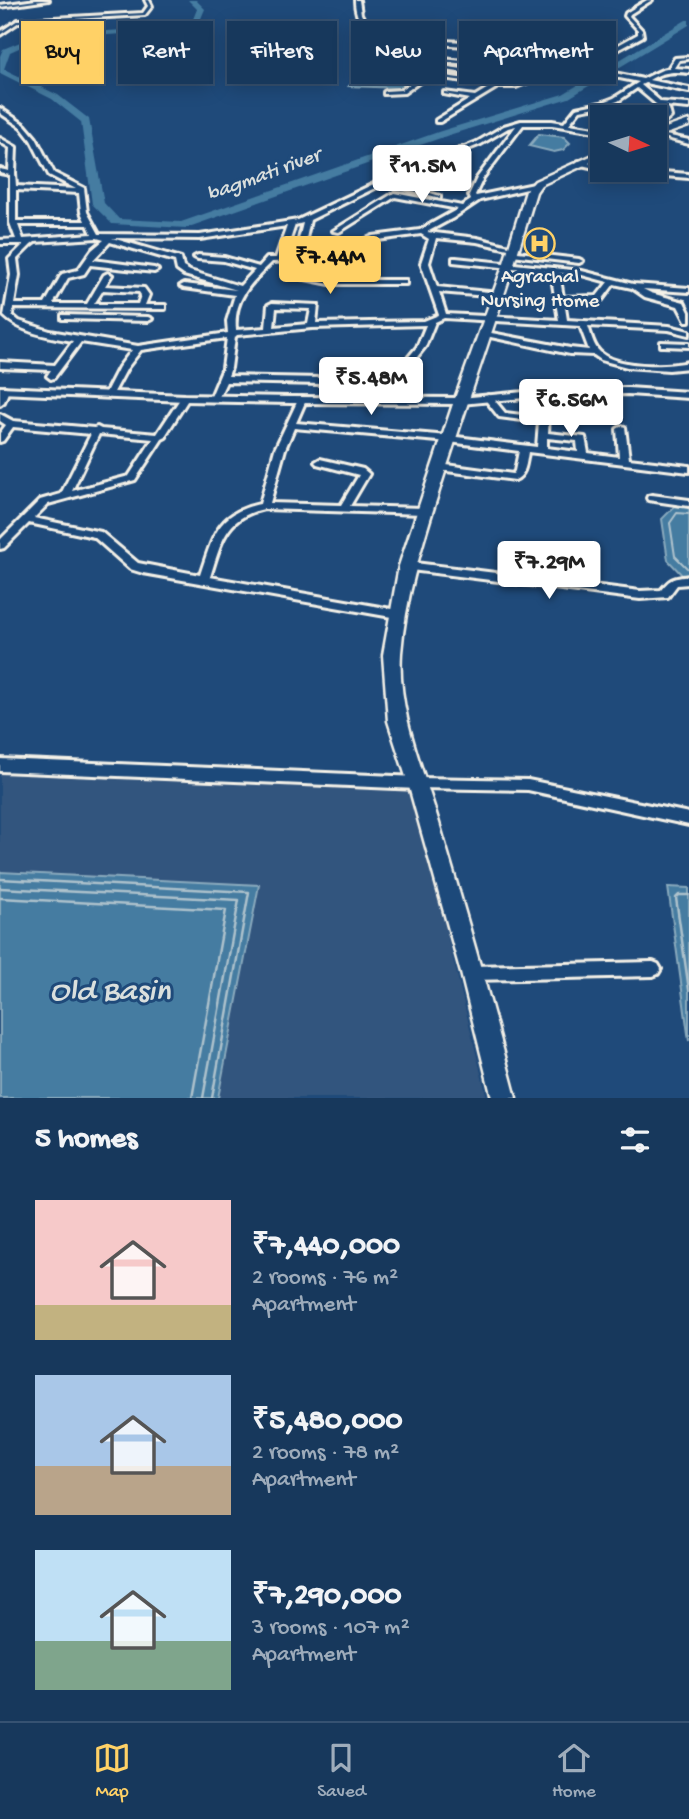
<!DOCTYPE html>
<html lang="en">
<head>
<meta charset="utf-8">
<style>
	:root { --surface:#17385c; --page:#244365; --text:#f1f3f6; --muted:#9eacbb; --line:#365272; --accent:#ffd166 }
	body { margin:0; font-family:"Gochi Hand",sans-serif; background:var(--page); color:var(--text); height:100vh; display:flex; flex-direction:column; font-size:26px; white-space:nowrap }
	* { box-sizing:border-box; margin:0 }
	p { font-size:23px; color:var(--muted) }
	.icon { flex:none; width:38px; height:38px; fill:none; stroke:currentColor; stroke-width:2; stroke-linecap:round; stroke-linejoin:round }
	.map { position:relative; height:1098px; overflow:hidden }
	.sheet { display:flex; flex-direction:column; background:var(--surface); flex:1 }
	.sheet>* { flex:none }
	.top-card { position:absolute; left:21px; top:21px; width:648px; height:63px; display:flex; gap:14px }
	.needle { width:46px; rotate:94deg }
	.fabs { position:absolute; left:590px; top:105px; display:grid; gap:14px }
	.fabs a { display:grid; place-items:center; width:77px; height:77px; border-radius:0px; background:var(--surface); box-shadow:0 4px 18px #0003,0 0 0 2px var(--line); font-size:35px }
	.price { position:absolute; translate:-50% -60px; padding:0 16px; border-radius:7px; background:#fff; color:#222; font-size:23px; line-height:46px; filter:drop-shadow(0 2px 4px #0008) }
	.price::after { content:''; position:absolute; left:50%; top:42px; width:21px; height:16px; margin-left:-10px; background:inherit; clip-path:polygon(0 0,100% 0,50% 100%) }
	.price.on { background:var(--accent); color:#111 }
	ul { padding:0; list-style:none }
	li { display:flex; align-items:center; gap:21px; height:175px; padding:0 35px }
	li span { display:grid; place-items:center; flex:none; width:196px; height:140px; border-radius:0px; color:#555 }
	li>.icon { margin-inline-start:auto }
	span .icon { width:84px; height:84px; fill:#fffc; stroke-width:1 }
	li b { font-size:30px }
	h2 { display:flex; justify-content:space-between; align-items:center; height:84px; padding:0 35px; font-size:30px }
	.tag { padding:0 24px; border-radius:0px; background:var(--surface); box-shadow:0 4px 18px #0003,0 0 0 2px var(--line); font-size:24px; line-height:63px }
	.tag.on { background:var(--accent); color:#111 }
	.tab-bar { display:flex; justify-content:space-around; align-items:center; height:98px; border-top:2px solid var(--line); background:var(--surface); font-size:19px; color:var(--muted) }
	.tab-bar a { display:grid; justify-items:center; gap:4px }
	.tab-bar .on { color:var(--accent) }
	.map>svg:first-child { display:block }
	.built { fill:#33547e }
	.water { fill:#447ba1; stroke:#8aaabd; stroke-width:2 }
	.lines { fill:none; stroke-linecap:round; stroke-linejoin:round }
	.shore-far1 { stroke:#aec2cc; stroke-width:2 }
	.shore { stroke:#aec2cc; stroke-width:2.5 }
	.river { fill:#447ba1; fill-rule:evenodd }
	.minor-casing { stroke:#f4f1e8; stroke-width:6 }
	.tertiary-casing { stroke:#f4f1e8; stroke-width:6 }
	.primary-casing { stroke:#f4f1e8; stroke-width:5 }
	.minor { fill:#1f4a7a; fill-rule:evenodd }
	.tertiary { fill:#1f4a7a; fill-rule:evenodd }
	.primary { fill:#1f4a7a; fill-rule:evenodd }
	.labels { text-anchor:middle; stroke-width:6; stroke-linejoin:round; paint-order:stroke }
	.far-water-label { font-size:21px; font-style:italic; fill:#dadfdd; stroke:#1f4a7a }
	.far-poi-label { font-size:21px; fill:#f4f1e8; stroke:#1f4a7a }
	.near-water-label { font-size:32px; font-style:italic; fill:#dadfdd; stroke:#1f4a7a }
</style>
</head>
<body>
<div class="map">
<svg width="689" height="1098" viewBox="0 0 689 1098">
	<rect width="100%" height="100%" fill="#1f4a7a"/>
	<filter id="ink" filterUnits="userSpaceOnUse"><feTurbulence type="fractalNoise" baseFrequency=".0143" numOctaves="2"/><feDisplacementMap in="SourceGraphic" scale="14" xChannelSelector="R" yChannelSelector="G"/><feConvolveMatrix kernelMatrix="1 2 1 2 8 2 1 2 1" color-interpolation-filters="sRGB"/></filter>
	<g filter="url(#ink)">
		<path class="built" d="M0,769L412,791L487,1098H0Z"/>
		<g class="water">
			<path d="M363,72L412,76L401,88L349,86Z"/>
			<path d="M539,134L564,137L570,143L563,150L554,152L529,146Z"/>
			<path d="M675,506L689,507V576H683L668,560L662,519Z"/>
			<path d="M0,872L259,885L218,1098H0Z"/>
			<path d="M668,887L689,888V1041Z"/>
		</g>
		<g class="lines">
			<path class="shore-far1" d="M689,514L677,513L670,523L675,556L689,570"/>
			<g class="shore">
				<path d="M0,879L249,892L212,1098"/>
				<path d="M0,888L239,900L203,1098"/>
				<path d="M689,895H679L676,898L689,990"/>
				<path d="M0,898L226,910L192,1098"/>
			</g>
			<path class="river" d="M188,0H196L205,9L199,23L151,32L37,40L10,52L4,69L58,95L89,119L104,203L119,219L181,222L441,131L563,94L686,20H689V25L569,98L449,135L186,228L112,224L92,204L81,122L52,99L0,73V56L3,49L35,36L151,28L193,19L197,9Z"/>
			<defs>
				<g id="minor">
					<path d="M36,0H49L0,7V5Z"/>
					<path d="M145,0H149L152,6L145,15L19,22L0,35V32L18,20L143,13L148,6Z"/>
					<path d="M355,0H359L361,14L375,38L466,42L571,68L579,67L638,34V30L625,16L626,13L647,0H652L630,14L629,16L642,30L643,36L586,67L643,79L662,70L671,68L669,67L675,58L688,57V59L679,60L674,68L689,69V73C673,71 662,72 649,80L689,88V92L645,83L641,85L661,102L689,104V108L666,106L669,109L671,117L663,124L660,122L665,116L615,109L614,108L617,106L664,113L663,110L637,88L618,101L607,105L580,110L569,124L602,129V133L552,125H523L483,178L475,195L476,196L534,184L537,186L536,187L480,200L453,218L427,232L477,238L517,248L513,250L477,242L436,238L429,263L437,287L499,293L503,295L499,297L439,292L446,314L559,320L551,272L453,262V258H456L582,271L633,284L689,288V292L643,289L651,293L684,302L689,312V321H686L678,306L645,297L632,288L614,284L602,300L564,301L567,320L669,326L689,331V335L669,330L588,326C591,334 593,346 600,352C617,368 667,367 689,362V368L669,370L627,367L601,360L594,355L570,354L486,336L482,334L486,332L570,348L589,350L580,326L444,318L435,322L425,347L394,386L390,400L386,403L382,400L386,386L398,370H365L323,384L226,382L217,401H211L210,399L223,368L227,338L141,350L127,368L113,394L109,397L105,394L119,367L132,350L81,342L54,378L51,379L47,376L51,370L0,368V362L55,365L73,341C50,337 21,333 4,316L11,275L9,259L24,244H0V240L16,239L10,223V175L0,173V169L9,171L10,148L0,142V138L16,147L15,173L16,186L76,189L49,175L31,140L21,127L0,113V108L25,125L36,138L54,173L84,188L87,212L99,234L200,235L298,220L382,180L477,142L504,126L521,121H552L564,123L576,108L601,103L614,98L639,82L581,70L571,72L466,46L403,42C420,64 456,57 481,64V72L504,76L503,83H515L541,73L563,70L566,72L544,76L516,87H498L440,122H436V120L470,99L444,94V92L475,96L493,85L428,76L404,93L384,94V92L386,91L401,90L423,75C393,65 378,52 363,27C358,18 355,11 355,0ZM378,41L397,42C416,66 449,59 476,66V71L414,62L412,65L499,78L498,82C456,77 405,78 378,41ZM516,126L477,178L469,195L471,200L462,206L394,193L333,231L339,232L395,197L458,209L420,230L373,236L329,256L302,257L310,220L385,183L440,198V196L390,181L481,144L508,128ZM16,190L79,193L81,212L85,221H16ZM303,223L295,256L284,257L295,225ZM18,225H88L92,234L23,239ZM287,226L276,258H267L259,267L224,257L198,255L194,257L198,259L224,261L255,270L240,286L190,271L183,267L181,258L112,238L200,239ZM421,234L429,239L421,263L439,315L424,321L316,323L318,305L272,303L268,305L266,328L236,330C233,299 251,283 272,262L293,261L295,277L330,284H406V280H330L302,274L300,261L330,260L378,240ZM97,238L104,240L92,250L78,270L62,274L45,304H14L19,275L17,259L31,245L35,242ZM110,242L175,261L177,270L184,275L237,290L184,284L180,286L184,288L235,295L227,321L228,333L138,346L50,331L19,321L12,315L13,308L165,309V305H145L149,295L144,288L105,286L112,275L108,273L104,275L87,304H53L68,278L84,274L90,265L154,272L158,270L154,268L93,260ZM559,273L582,275L608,282L597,296L563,297ZM103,290L139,292L141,295L138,304H94ZM276,308L311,309L308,324L274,327ZM426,325L417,347L402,365L364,364L322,378L228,376L231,368L235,337L237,335L312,328Z"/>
					<path d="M656,133L689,140V144L656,135Z"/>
					<path d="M579,161L602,166L603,170L577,164V162Z"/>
					<path d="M612,170H636L689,174V178L615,172Z"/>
					<path d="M509,251L579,259L583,261L579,263L512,255H509Z"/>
					<path d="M62,315L148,317L152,319L148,321L65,319H62Z"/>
					<path d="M661,342L689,343V347L664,346H661Z"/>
					<path d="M5,387L9,390L4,402L0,405V391L2,388Z"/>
					<path d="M540,390L544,393L549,415L548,433L585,437L588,453L619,457L617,429L622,426L625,427L629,459L689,466V472L528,452C526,463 526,475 515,480L439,470L434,467L439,464L513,474L515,471L519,451L449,442L294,428L285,449L270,503L341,505L359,475L317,464L315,462L320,459L363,469L369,474L350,506L424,508L429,511L424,514L264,509C225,517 221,543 210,577L397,610L401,611L403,614L401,617L397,618L143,573L130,569L94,537L29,523L4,548L0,549V540L40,500L61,494L91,434L13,427L3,441L0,442V433L6,425L0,421V414L13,421L94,428L97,427L101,429L157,434L182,396H188L189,398L165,436L166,437L162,439L135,480L48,504L34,518L101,532L138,563L200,575C213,538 216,513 260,504L275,449L299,398L302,397L306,400L296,423L449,436L537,447L539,422L499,417L484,398L488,395L491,396L505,413L539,417L536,393ZM99,434L153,439L129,476L72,491ZM547,438L577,441L578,452L547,448Z"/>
					<path d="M652,495L689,500V506L648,500L647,498L648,496Z"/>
					<path d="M407,562L640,591L661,590C672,577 672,579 689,576V584L677,585L668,597L640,599L403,569L402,566L403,563Z"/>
					<path d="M418,778L528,780L689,813V825L528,790L418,788L413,787L411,783L413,779Z"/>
					<path d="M653,962L658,964L661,969L658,974L653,976L472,980L467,978L464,973L467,968L472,966Z"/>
				</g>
				<g id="tertiary">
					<path d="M0,387L185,395L291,397L461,398L556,389L628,388L689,392V398L628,394L556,395L461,404L291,403L185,401L0,393Z"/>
					<path d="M0,759L418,777L423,779L426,783L423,787L418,789L0,771Z"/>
				</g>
				<g id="primary">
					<path d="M689,120V126L654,138V132Z"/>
					<path d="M602,151V157L541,185L536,192C509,285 476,376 446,469C427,529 406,590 401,653C397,712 423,768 439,823C466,914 492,1006 516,1098H492L461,973L408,783L388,721L383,655L399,566L454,401L503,266L526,191L535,181Z"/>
				</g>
			</defs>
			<use href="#minor" class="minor-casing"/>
			<use href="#tertiary" class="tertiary-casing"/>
			<use href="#primary" class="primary-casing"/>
			<use href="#minor" class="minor"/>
			<use href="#tertiary" class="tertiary"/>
			<use href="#primary" class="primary"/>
		</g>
	</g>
	<defs>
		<symbol id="hospital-ring" viewBox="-11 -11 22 22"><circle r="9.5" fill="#1f4a7a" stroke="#ffd166" stroke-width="1.5"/><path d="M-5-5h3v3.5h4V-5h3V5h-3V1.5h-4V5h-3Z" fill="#ffd166"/></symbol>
	</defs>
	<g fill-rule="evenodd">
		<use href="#hospital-ring" x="522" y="226" width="35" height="35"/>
	</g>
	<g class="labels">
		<g class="far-water-label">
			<text transform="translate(263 173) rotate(-20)" y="7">bagmati river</text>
		</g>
		<g class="far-poi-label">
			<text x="540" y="282">Agrachal<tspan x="540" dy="24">Nursing Home</tspan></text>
		</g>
		<g class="near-water-label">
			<text x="110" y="999">Old Basin</text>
		</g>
	</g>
</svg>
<div class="fabs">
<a><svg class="needle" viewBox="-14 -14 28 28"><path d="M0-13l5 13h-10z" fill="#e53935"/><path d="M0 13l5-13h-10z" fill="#9eacbb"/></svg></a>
</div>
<b class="price" style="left:422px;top:205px">₹11.5M</b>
<b class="price on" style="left:330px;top:296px">₹7.44M</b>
<b class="price" style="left:371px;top:417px">₹5.48M</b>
<b class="price" style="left:571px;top:439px">₹6.56M</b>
<b class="price" style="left:549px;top:601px">₹7.29M</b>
<div class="top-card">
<a class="tag on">Buy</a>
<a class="tag">Rent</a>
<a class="tag">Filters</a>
<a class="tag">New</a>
<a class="tag">Apartment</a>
</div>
</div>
<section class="sheet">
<h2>5 homes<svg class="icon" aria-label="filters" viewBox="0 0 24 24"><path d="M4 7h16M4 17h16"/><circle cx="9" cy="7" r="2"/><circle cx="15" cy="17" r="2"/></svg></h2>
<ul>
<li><span style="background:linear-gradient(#f6c9c9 75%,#c2b280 0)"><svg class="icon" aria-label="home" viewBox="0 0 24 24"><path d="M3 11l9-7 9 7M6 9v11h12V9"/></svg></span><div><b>₹7,440,000</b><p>2 rooms · 76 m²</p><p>Apartment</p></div></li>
<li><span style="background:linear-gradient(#a9c7e8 65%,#b9a48a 0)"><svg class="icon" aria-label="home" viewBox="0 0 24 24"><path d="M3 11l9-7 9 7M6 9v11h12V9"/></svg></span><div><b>₹5,480,000</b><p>2 rooms · 78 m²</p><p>Apartment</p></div></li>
<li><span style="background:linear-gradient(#bfe0f5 65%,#7fa58c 0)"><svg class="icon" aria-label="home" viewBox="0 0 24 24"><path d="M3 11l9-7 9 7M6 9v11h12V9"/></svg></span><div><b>₹7,290,000</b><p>3 rooms · 107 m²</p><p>Apartment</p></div></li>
</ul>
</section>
<nav class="tab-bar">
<a class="on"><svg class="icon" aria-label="map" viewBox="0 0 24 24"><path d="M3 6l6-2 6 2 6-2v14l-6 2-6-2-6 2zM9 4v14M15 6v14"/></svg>Map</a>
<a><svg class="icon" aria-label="saved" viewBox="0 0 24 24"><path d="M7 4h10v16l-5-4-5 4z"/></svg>Saved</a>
<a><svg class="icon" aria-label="home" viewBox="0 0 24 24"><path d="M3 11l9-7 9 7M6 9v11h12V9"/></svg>Home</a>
</nav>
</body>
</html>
